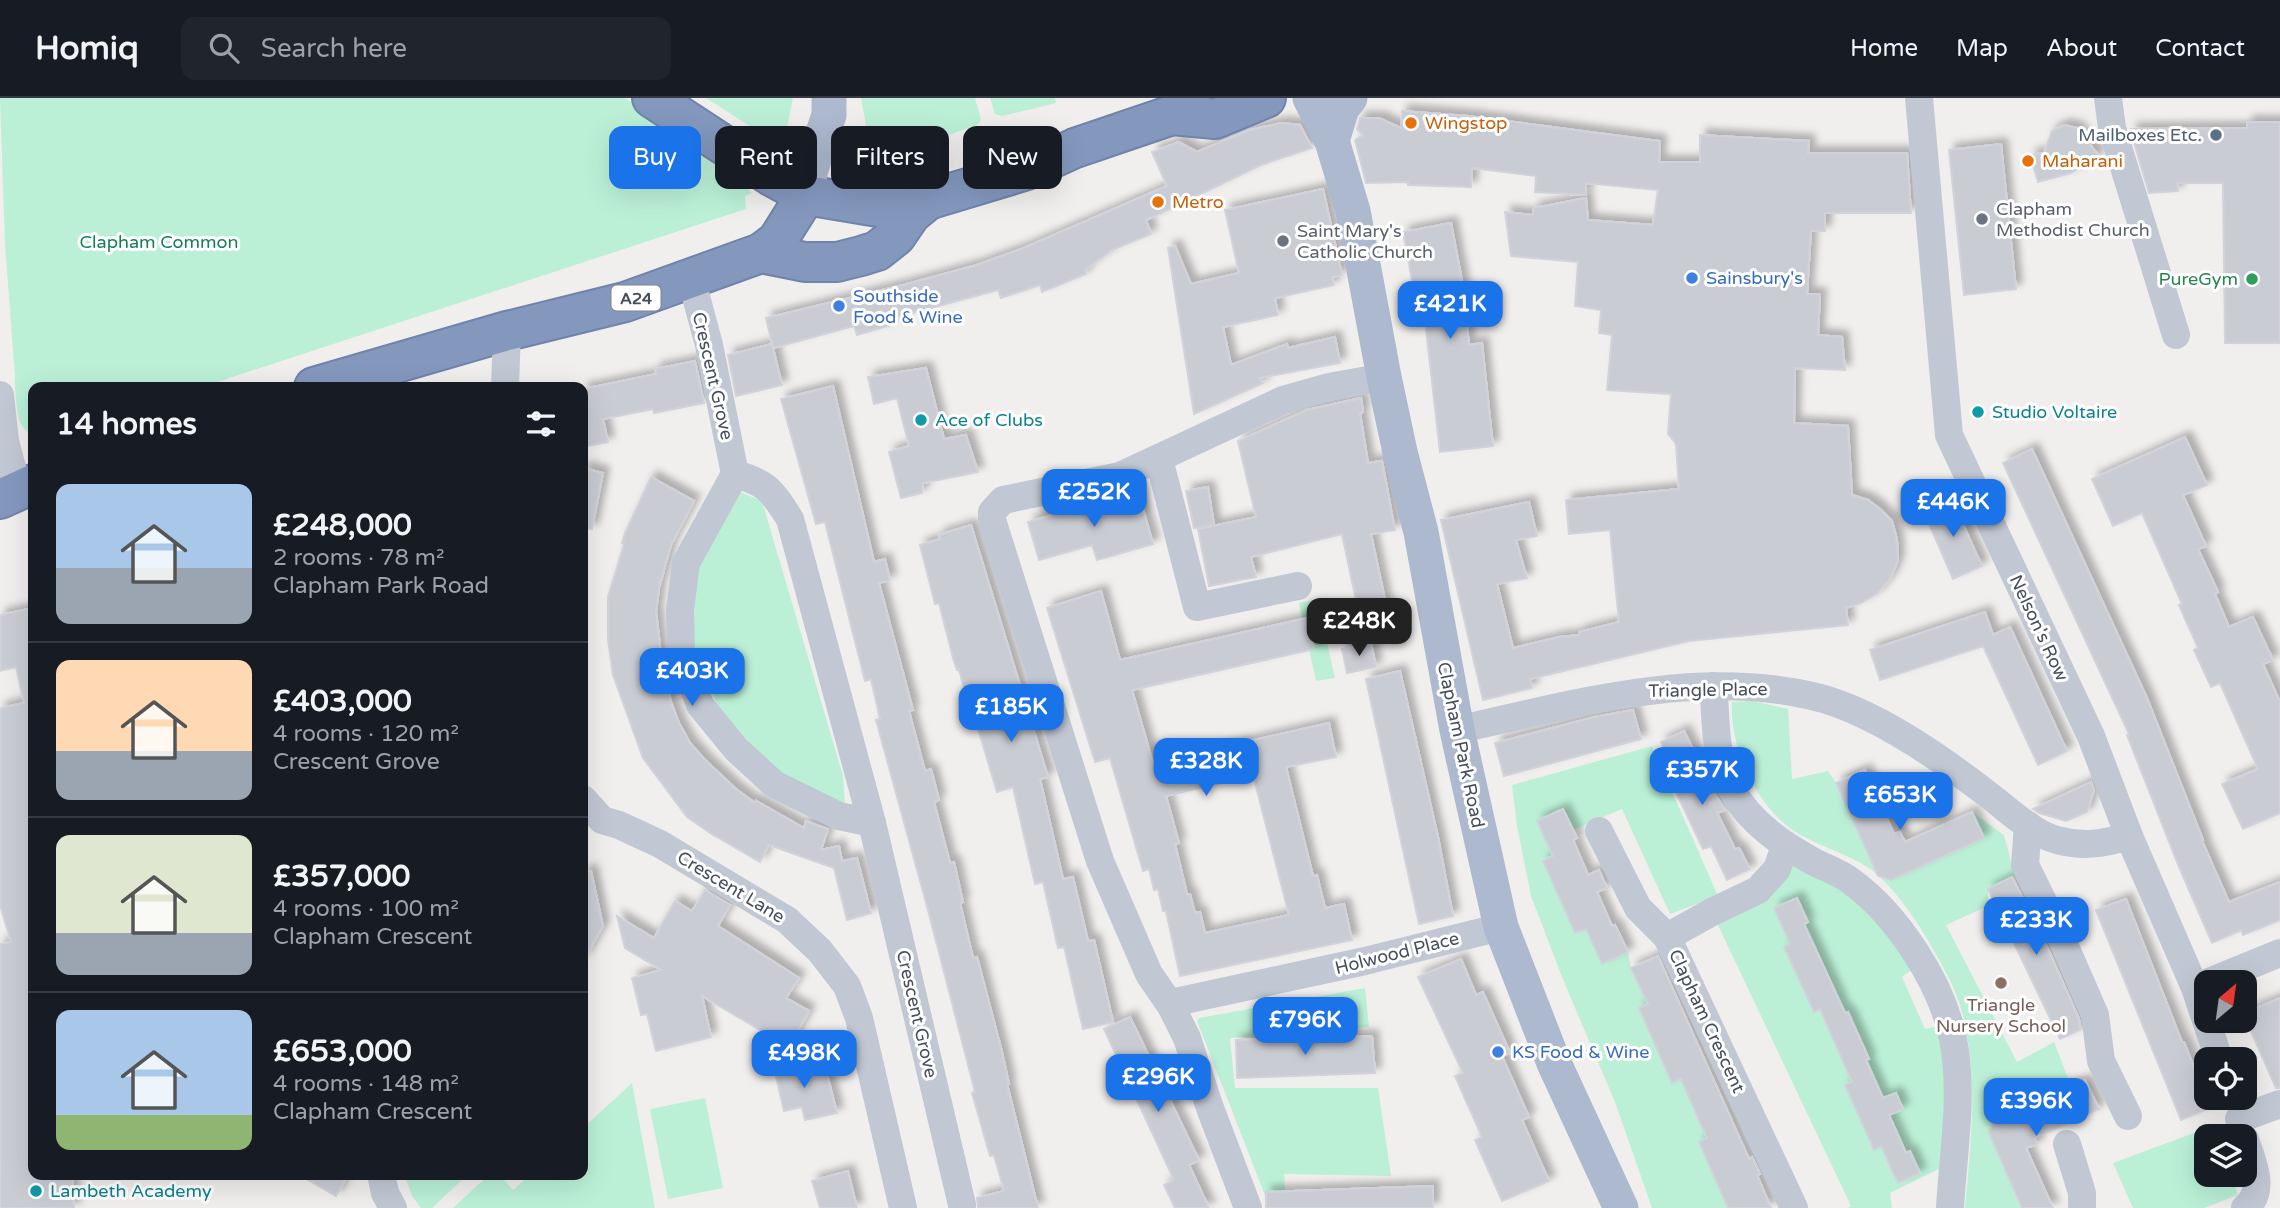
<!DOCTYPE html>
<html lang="en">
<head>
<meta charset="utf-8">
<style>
	:root { --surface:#171b24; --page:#20242c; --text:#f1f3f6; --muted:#9ea1a6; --line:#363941; --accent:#1a73e8 }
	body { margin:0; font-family:"Varela Round",sans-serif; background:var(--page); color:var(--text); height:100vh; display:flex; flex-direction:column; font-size:26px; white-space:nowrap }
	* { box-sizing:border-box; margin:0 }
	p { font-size:23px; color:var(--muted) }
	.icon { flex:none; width:38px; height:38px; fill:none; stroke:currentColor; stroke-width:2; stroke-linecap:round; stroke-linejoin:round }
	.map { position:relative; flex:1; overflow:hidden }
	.drawer { position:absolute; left:28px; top:284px; width:560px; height:798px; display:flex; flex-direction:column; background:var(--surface); border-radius:14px; box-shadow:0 7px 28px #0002 }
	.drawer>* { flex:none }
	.banner { position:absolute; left:609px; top:28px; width:665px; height:63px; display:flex; gap:14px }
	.needle { width:46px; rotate:29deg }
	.tools { position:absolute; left:2194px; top:872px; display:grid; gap:14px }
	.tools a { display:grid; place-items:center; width:63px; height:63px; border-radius:14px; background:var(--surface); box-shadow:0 7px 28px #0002; font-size:35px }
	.price { position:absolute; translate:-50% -60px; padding:0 16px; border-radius:14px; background:var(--accent); color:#fff; font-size:23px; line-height:46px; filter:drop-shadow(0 2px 4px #0008) }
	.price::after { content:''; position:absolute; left:50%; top:42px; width:21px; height:16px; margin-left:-10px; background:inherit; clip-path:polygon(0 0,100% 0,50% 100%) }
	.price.current { background:#222; color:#fff }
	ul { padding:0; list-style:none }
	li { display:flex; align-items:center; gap:21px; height:175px; padding:0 28px }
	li+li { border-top:2px solid var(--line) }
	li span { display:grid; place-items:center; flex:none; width:196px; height:140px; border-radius:14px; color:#555 }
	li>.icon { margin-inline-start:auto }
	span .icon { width:84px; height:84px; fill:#fffc; stroke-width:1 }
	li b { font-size:30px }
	h2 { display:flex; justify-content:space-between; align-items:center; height:84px; padding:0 28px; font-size:30px }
	.tag { padding:0 24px; border-radius:14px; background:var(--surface); box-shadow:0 7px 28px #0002; font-size:24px; line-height:63px }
	.tag.current { background:var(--accent); color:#fff }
	header { display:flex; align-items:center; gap:42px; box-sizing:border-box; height:98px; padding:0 35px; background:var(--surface); border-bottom:2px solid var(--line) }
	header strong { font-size:33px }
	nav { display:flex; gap:38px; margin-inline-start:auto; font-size:24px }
	.search { width:490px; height:63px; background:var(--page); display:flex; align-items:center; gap:18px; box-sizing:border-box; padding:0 24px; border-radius:14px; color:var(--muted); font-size:26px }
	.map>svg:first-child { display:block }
	.green { fill:#bbf0d7 }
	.building { fill:#caccd4; stroke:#d2d3da; stroke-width:2; fill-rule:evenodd; filter:url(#shadow) }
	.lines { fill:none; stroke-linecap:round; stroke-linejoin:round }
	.highway-casing { stroke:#7083aa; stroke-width:42 }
	.minor { stroke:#c1c8d4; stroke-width:28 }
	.major { stroke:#adb9ce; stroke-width:35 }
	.highway { stroke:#8498be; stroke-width:38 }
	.food-dot { fill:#e8710a; stroke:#fff; stroke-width:2.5 }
	.service-dot { fill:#5c6f8a; stroke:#fff; stroke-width:2.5 }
	.worship-dot { fill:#6b7280; stroke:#fff; stroke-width:2.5 }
	.shop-dot { fill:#3f7fe0; stroke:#fff; stroke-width:2.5 }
	.leisure-dot { fill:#2e9e5b; stroke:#fff; stroke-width:2.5 }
	.culture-dot { fill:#0f9aa8; stroke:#fff; stroke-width:2.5 }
	.education-dot { fill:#8d6e63; stroke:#fff; stroke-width:2.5 }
	.labels { text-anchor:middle; stroke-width:6; stroke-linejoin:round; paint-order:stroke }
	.shield { fill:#fff; stroke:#7e838d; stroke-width:2 }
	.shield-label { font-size:16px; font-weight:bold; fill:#464e5c }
	.food-label { font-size:18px; fill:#c56008; stroke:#fff; text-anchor:start }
	.service-label { font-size:18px; fill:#4e5e75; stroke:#fff; text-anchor:end }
	.worship-label { font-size:18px; fill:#5b616d; stroke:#fff; text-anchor:start }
	.park-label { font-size:18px; fill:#147f59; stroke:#fff }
	.shop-label { font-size:18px; fill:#366cbe; stroke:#fff; text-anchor:start }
	.leisure-label { font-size:18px; fill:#27864d; stroke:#fff; text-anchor:end }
	.street-label { font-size:18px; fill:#464e5c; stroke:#fff }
	.culture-label { font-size:18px; fill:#0d838f; stroke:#fff; text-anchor:start }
	.education-label { font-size:18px; fill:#785e54; stroke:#fff }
</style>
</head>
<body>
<header>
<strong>Homiq</strong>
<div class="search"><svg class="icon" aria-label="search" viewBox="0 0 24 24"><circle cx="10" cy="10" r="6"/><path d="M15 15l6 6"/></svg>Search here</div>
<nav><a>Home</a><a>Map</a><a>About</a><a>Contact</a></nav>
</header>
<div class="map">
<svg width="2280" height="1110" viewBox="0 0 2280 1110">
	<defs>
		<filter id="shadow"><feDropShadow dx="6" dy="-6" stdDeviation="3.5" flood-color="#0004"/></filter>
	</defs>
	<rect width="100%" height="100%" fill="#f1eeee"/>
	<g class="green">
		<path d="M0,0H625L727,67L752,95L745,98L746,111L202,289H33V338C29,335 23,330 20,325C17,318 14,286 15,278L5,147Z"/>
		<path d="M706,0H793L786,34L770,41Z"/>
		<path d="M861,0H975L981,22L977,27L889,58L877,59L870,49Z"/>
		<path d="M990,0H1055L1056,5L1002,18L995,16Z"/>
		<path d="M735,392L762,403L843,678L845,708L779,675L720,614L692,546V474Z"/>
		<path d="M1317,501L1335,580L1316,583L1299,505Z"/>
		<path d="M1752,603L1788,611L1792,681L1828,673L1836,685L1878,778L1972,714L2004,737L2015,778L1988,791V808L1946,827L2017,964L2054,944L2071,988L1993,1023L1989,1036L2022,1110H1965C1971,1044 1979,979 1962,914C1956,890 1942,867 1930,846C1917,823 1899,797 1879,778C1857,758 1824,751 1799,736C1758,713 1729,649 1732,604Z"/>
		<path d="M1652,648L1718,798L1670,816L1622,711L1573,732L1563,711L1538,723L1553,758L1543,763L1575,835L1586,831L1602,866L1628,854L1631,870L1648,906L1639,911L1672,984L1681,981L1707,1040L1699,1045L1728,1110H1652L1615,1004L1562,879L1531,798L1517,728L1512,687Z"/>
		<path d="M1792,764L1849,796L1902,851L1913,871L1902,879L1925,931L1940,928L1948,976L1943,1069L1890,1095L1892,1110H1848L1851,1108L1716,823Z"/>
		<path d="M1365,890L1369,929L1230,940L1235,990H1378L1391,1078L1284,1076L1286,1110H1270L1197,923L1199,920Z"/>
		<path d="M632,985L655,1110H453L490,1076H499L513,1092L531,1076H583V1030Z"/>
		<path d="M705,1000L723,1090L668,1101L650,1011Z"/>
		<path d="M2213,1028L2216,1038H2207V1076H2231L2238,1097L2204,1110H2133L2113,1065Z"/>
		<path d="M404,1076H468L432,1110H421L412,1098Z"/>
	</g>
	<g class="building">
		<path d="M1402,13L1468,18L1660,43L1659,64H1700V37L1809,43L1808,55H1907L1911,115H1825V133H1811L1807,196H1820L1818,237L1842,239L1845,272L1795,270L1794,325L1848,328L1852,397L1868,402L1880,411L1892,423L1897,442L1898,462L1891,479L1877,496L1861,505L1846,510L1848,527L1689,543L1530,581L1532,590L1483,602L1441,422L1529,404L1537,438L1516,442L1527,480L1497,486L1513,550L1559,539L1579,537V534L1619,524L1610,432L1569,436L1566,402L1679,391L1676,346L1668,336L1671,296L1607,292L1612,237L1599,235L1601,212L1575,208L1578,164L1511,158L1505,114L1533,117L1534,110L1586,100L1588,122L1653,127L1658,92L1586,85V97L1535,94L1536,78L1472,70L1471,89L1408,87V84L1366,85L1355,42L1363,37L1357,31L1360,20H1379L1401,30Z"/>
		<path d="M2247,24H2280V245H2225L2223,85H2177L2178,93L2149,95L2132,38L2131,31L2247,30Z"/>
		<path d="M1282,25L1300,27L1312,50L1263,66L1146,122L1151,136L1112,152L1085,172L1086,176L1042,194L1040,187L1001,200L998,192L890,221L891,227L857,237L854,228L773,250L766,220L903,187L977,167L1024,150L1167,88L1152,54L1179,44L1197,54L1250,32Z"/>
		<path d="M2064,27L2077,30L2099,58L2071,75L2038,84L2030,57L2044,55L2052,33Z"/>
		<path d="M2001,46L2016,191L1964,197L1949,52Z"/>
		<path d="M1323,91L1342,177L1332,179L1334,187L1275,200L1278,217L1223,229L1231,267L1287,246L1288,250L1335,239L1340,265L1259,280L1263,285L1194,316L1168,150L1175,148L1191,186L1239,175L1225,112Z"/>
		<path d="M1451,125L1463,188L1469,247L1482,245L1493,348L1440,354L1422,196L1415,198L1403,134Z"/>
		<path d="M772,246L782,287L736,298L728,257Z"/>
		<path d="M695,263L704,305L654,315L653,311L603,321L608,344L583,349V291L656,276L655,271Z"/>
		<path d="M926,270L944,341L966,337L978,374L923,385L922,395L901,400L889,354L909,348L897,300L874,306L868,279Z"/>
		<path d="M833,288L874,464L885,461L890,482L879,485L913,612L909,613L925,673L931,671L939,702L934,704L950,765L954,764L963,804L960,805L973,860L977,859L1002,954L1009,986H1007L1038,1110H978L977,1100L1004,1093L994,1057L990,1058L972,995L975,994L928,812L876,622L880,621L871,581L865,583L825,424L816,426L781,301Z"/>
		<path d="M1361,300L1363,314L1360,315L1368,365L1382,363L1395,432L1371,436L1391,530L1363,535L1342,436L1251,459L1256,479L1209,488L1198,431L1256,419L1238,343L1307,312Z"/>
		<path d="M2185,339L2207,387L2183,397L2206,448L2198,451L2218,494L2215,496L2229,529L2253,519L2273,562L2263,566L2280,604V715L2243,731L2222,686L2258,671L2220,585L2211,589L2194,552L2198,550L2179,507L2182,506L2142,415L2113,428L2092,381Z"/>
		<path d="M2032,351L2147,600L2203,742L2202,743L2229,804L2280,784V822L2243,837L2241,832L2212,845L2179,769L2127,637L2129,636L2003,365Z"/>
		<path d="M583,370L603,375L592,431L583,430Z"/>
		<path d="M651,379L694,403L671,447L659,490L656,513L661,557L671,604L679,625L690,645L705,662L736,691L755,705L756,703L804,730L806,723L828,731L821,752L839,748L842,763L857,760L871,815L847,822L834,770L769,747L760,764L710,735L687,719L643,660L613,577L608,542V499L624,446L622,445L625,435Z"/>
		<path d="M1208,389L1214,427L1194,430L1186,393Z"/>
		<path d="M1138,393L1153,446L1097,462L1092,447L1039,462L1028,424Z"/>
		<path d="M1951,400L1982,468L1953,481L1926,419V411Z"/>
		<path d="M971,427L1048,679L1040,681L1063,781L1073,779L1088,843L1094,842L1113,924L1083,931L1064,849L1058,850L1043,784L1035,786L1013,689L997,694L970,604H968L959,572H957L953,560L939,505L935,506L920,447L940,441L939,437Z"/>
		<path d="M1101,493L1120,562L1307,520L1314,551L1132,592L1153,665L1329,625L1336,659L1286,669L1313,778L1317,777L1325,810L1344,806L1352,842L1180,878L1166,813H1163L1158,791L1154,792L1149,771L1143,773L1110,660L1095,664L1047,510ZM1253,677L1289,817L1205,835L1200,814L1195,815L1190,796H1187L1175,746L1179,745L1166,698Z"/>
		<path d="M33,510V1076H72L74,1110H0V846L11,844L0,807V610L24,605L16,569L0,573V517Z"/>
		<path d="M1985,514L1993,537L2010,529L2067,653L2038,667L1983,548L1880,582L1870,552Z"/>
		<path d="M1371,545L1376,569L1347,575L1342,551Z"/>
		<path d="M1400,573L1438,739L1453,818L1419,826L1366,581Z"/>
		<path d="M1633,612L1641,641L1504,678L1495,645L1595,619Z"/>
		<path d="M1684,633L1697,659L1692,662L1710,698L1715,696L1725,712L1717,715L1735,751L1739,750L1750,771L1727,782L1711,748L1703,751L1672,686L1679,682L1661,644Z"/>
		<path d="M1865,672L1894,736L1900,734L1905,744L1972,714L1984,740L1891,782L1878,778L1836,685Z"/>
		<path d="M2091,684L2094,692L2087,714L2066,723L2039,715L2033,711Z"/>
		<path d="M1563,711L1577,740L1573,742L1588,777L1599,772L1607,790L1597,794L1612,828L1615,827L1628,854L1602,866L1586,831L1575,835L1543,763L1553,758L1537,723Z"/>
		<path d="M591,773L603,828L583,863V774Z"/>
		<path d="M2012,779L2049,853L2079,921L2080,932L2060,941L1988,791Z"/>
		<path d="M705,792L730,807L718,828L799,880L786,900L809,913L789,949L702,898L711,939L656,953L647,916L641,917L632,880L661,872L625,850L617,818L654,840L675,803L692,813Z"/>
		<path d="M1797,800L1808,824L1804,826L1845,915L1848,914L1869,961L1866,962L1883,1000L1896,995L1903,1011L1889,1017L1906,1055L1910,1053L1920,1075L1898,1085L1881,1048L1874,1052L1845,987L1852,984L1820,911L1814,914L1784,849L1790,846L1774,810Z"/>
		<path d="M2126,801L2182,944H2184L2210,1010L2181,1022L2096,812Z"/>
		<path d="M1658,858L1749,1061L1752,1059L1760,1076L1757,1077L1771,1110H1728L1699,1044L1707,1040L1681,981L1672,985L1639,910L1648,906L1631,870Z"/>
		<path d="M1461,861L1476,897L1483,894L1510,955L1502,958L1529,1019L1522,1022L1549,1083L1502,1103L1475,1042L1482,1039L1455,978L1463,975L1418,879Z"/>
		<path d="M2280,900V990H2276L2245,920V915Z"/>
		<path d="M1130,919L1199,1062L1189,1067L1209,1110H1175L1164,1087L1174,1082L1104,931Z"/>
		<path d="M1372,938L1375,975L1237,980L1236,942Z"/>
		<path d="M772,961L827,976L837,1015L805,1022L802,1009L784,1013Z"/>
		<path d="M2085,982L2099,1011L2034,1040L2037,1046L2026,1050L2053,1110H2022L1989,1035L1993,1023Z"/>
		<path d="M848,1073L857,1110H820L812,1083Z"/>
		<path d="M298,1076H348L336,1098Z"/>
		<path d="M1433,1088V1110H1266V1094Z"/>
	</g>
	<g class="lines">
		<defs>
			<g id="highway">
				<path d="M652,0L771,78L806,97L884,110L928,102L1027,72L1075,50L1172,17L1191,0"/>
				<path d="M1172,17L1215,21L1266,0"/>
				<path d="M761,155L805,164H837L861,158L877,153L896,138L911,116L928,102"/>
				<path d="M314,289L507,233L625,204L761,155L777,143L806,97"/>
				<path d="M0,401L33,386"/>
			</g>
		</defs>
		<use href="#highway" class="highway-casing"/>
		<g class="minor">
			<path d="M1919,0L1949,337L2091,638L2129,738L2195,890L2219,961"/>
			<path d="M2108,0L2112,30L2176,237"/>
			<path d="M691,180L709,247L735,376L686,465L680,512L681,556L700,607L736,651L774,686L839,718L872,725"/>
			<path d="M505,289L507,233"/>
			<path d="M0,297L5,343L18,392"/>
			<path d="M1159,361L1197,509L1298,488"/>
			<path d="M735,376C768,385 772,393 790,421L872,725L962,1107"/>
			<path d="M1713,588C1717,625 1713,657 1732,692C1750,725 1782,746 1814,764C1826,770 1841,775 1852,784C1897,817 1942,885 1953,941C1964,997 1953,1054 1950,1110"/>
			<path d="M1457,632C1572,606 1693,571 1812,598C1871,611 1939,659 1986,695C2006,710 2033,736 2057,742C2082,749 2104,746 2129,738"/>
			<path d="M583,701L602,722L619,727L660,746L787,822L820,853L847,888L859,920L903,1110"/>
			<path d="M2028,727L2025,767L2064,846L2095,917L2101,963L2128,1018"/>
			<path d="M1599,733L1638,810L1667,839"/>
			<path d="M1785,748L1777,771L1758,792L1712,814L1667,839L1794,1110"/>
			<path d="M2209,884L2280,855"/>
			<path d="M1171,908L1180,903L1365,863L1501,829"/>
			<path d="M2239,1021L2280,1006"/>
			<path d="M2067,1046L2082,1095V1110"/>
			<path d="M381,1076L385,1095L393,1110"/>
			<path d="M1248,1110L1210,1010L1187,940L1171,908L1149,876L1100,763L992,422V414L1003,402L1120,378L1283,302L1329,289L1384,279"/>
			<path d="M2245,1110C2267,1093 2252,1064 2245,1041"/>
		</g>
		<g class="major">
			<path d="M1310,0L1332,43L1353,113L1384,279L1400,354L1421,434L1457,632L1501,829L1554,965L1621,1110"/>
			<path d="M1332,43L1342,10L1350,0"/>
			<path d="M806,97L811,71L829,17V0"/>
		</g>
		<use href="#highway" class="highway"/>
	</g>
	<g class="food-dot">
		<circle cx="1411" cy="25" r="7"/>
		<circle cx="2028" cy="63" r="7"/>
		<circle cx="1158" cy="104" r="7"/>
	</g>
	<circle class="service-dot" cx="2216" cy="37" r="7"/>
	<g class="worship-dot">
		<circle cx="1982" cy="121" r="7"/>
		<circle cx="1283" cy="143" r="7"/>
	</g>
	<g class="shop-dot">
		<circle cx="1692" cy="180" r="7"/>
		<circle cx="839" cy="208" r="7"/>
		<circle cx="1498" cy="954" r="7"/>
	</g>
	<circle class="leisure-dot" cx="2252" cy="181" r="7"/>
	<g class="culture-dot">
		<circle cx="1978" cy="314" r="7"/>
		<circle cx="921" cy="322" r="7"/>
		<circle cx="36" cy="1093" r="7"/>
	</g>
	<circle class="education-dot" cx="2001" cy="885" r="7"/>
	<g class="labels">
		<rect class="shield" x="611.5" y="187.5" width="49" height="25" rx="5"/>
		<g class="shield-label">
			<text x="636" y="206">A24</text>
		</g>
		<g class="food-label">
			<text x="1425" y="31">Wingstop</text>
			<text x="2042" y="69">Maharani</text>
			<text x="1172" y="110">Metro</text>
		</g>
		<g class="service-label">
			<text x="2202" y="43">Mailboxes Etc.</text>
		</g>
		<g class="worship-label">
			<text x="1996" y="117">Clapham<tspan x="1996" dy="21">Methodist Church</tspan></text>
			<text x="1297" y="139">Saint Mary's<tspan x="1297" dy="21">Catholic Church</tspan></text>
		</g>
		<g class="park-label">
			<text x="159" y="150">Clapham Common</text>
		</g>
		<g class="shop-label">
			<text x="1706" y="186">Sainsbury's</text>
			<text x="853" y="204">Southside<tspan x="853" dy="21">Food &amp; Wine</tspan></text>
			<text x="1512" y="960">KS Food &amp; Wine</text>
		</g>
		<g class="leisure-label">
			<text x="2238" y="187">PureGym</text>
		</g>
		<g class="street-label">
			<text transform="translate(713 278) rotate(77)" y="6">Crescent Grove</text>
			<text transform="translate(2039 530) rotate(65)" y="6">Nelson's Row</text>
			<text transform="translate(1708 592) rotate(-1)" y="6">Triangle Place</text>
			<text transform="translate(1461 647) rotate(78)" y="6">Clapham Park Road</text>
			<text transform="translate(731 789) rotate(31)" y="6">Crescent Lane</text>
			<text transform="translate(1397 855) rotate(-14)" y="6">Holwood Place</text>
			<text transform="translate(917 916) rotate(77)" y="6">Crescent Grove</text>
			<text transform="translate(1707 923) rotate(65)" y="6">Clapham Crescent</text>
		</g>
		<g class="culture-label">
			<text x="1992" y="320">Studio Voltaire</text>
			<text x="935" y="328">Ace of Clubs</text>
			<text x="50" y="1099">Lambeth Academy</text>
		</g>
		<g class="education-label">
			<text x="2001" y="913">Triangle<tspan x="2001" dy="21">Nursery School</tspan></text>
		</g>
	</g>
</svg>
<div class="tools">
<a><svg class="needle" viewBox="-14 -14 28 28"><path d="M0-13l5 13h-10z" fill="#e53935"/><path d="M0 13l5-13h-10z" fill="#9ea1a6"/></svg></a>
<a><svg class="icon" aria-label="locate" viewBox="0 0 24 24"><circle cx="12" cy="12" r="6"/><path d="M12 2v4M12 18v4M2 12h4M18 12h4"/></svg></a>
<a><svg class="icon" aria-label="layers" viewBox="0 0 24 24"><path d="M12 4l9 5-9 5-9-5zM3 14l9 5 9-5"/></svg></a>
</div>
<b class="price" style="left:1450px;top:243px">£421K</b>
<b class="price" style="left:1094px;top:431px">£252K</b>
<b class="price" style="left:1953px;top:441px">£446K</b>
<b class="price current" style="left:1359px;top:560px">£248K</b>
<b class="price" style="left:692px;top:610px">£403K</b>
<b class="price" style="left:1011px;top:646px">£185K</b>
<b class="price" style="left:1206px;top:700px">£328K</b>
<b class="price" style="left:1702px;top:709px">£357K</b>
<b class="price" style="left:1900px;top:734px">£653K</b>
<b class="price" style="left:2036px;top:859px">£233K</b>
<b class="price" style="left:1305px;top:959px">£796K</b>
<b class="price" style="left:804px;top:992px">£498K</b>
<b class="price" style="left:1158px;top:1016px">£296K</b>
<b class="price" style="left:2036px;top:1040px">£396K</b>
<div class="banner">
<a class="tag current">Buy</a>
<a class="tag">Rent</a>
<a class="tag">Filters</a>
<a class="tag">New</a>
</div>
<section class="drawer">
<h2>14 homes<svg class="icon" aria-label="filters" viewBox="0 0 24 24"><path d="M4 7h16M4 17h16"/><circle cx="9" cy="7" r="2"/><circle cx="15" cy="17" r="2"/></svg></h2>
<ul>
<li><span style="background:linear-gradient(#a9c7e8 60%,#9aa5b1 0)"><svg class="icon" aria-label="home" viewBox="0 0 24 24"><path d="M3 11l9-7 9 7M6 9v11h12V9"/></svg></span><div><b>£248,000</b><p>2 rooms · 78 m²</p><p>Clapham Park Road</p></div></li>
<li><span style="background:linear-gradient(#ffd9b3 65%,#9aa5b1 0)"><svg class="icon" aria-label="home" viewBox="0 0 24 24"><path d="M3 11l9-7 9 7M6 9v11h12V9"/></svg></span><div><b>£403,000</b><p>4 rooms · 120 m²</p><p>Crescent Grove</p></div></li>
<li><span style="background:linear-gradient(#dfe7d0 70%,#9aa5b1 0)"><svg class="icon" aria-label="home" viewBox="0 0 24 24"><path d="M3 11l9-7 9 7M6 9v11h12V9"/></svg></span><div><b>£357,000</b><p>4 rooms · 100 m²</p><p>Clapham Crescent</p></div></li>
<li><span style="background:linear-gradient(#a9c7e8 75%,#8fb573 0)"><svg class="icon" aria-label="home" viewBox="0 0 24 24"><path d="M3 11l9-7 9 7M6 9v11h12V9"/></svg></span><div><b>£653,000</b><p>4 rooms · 148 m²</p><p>Clapham Crescent</p></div></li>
</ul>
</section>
</div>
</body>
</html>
